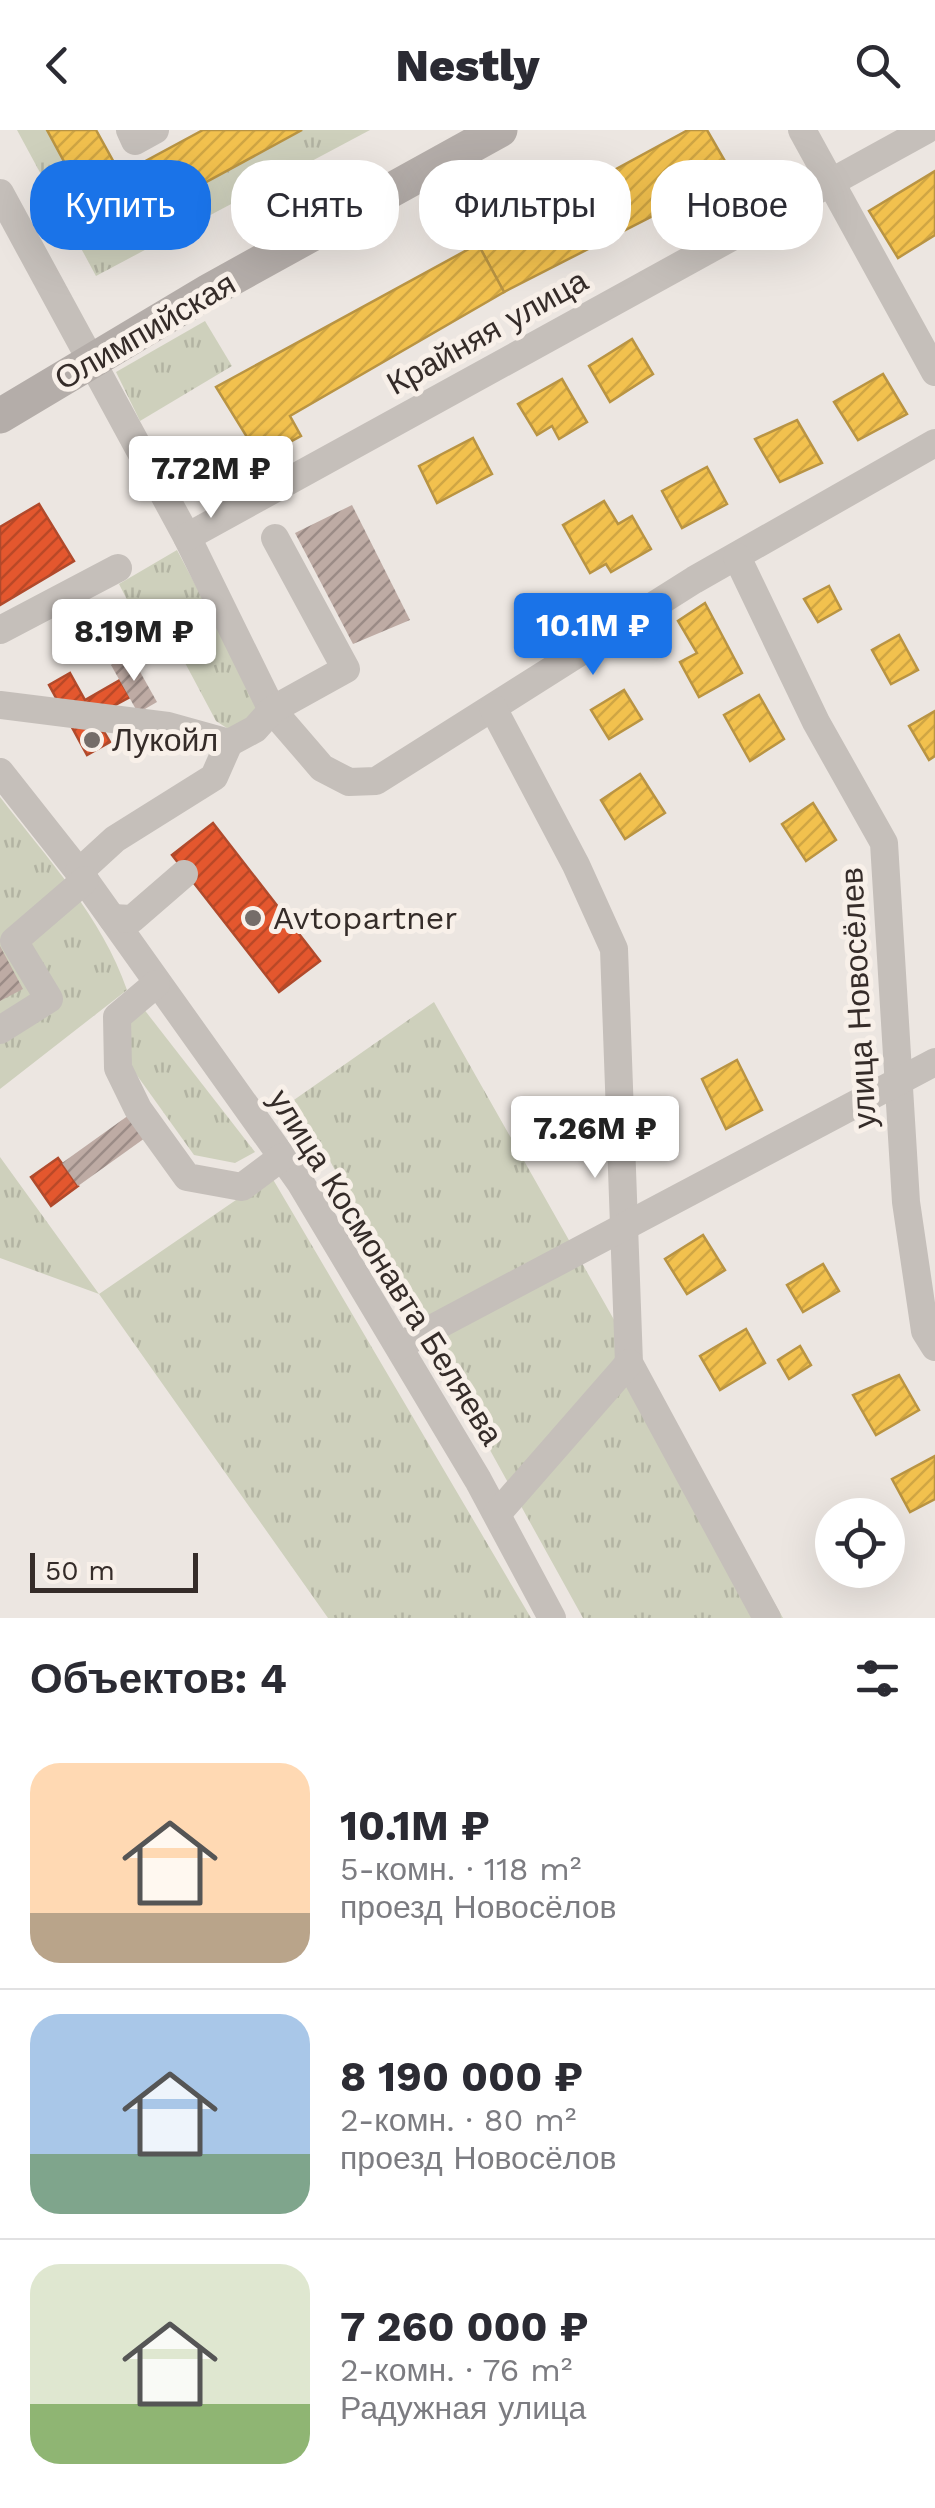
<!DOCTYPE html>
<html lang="ru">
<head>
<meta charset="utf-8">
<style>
	:root { --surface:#fff; --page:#f2f2f3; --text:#2b2b33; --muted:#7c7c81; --line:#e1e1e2; --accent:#1a73e8 }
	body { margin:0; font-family:"Work Sans",sans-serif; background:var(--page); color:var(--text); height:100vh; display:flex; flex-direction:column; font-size:38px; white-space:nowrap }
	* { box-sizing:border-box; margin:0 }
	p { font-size:32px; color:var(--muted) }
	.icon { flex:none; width:55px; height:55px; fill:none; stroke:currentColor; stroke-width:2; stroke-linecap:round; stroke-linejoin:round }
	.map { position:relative; height:1488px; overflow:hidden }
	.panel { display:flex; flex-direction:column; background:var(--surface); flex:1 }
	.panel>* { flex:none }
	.hud { position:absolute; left:30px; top:30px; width:875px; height:90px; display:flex; gap:20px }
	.buttons { position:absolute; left:815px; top:1368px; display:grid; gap:20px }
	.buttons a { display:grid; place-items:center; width:90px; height:90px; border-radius:50%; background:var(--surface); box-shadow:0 10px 40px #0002; font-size:50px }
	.scale { position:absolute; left:30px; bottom:25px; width:168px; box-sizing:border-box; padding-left:10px; border:5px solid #352c29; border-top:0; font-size:28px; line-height:35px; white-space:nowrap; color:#352c29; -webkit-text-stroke:8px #f8f0e9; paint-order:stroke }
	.price { position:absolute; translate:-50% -85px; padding:0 22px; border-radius:10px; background:#fff; color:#222; font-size:32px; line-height:65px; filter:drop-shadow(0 2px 5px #0008) }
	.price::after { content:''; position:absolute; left:50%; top:60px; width:30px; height:22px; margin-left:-15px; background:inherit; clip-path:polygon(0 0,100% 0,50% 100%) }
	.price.active { background:var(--accent); color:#fff }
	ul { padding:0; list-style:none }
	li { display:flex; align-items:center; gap:30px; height:250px; padding:0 30px }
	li+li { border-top:2px solid var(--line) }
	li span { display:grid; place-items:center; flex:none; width:280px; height:200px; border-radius:30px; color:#555 }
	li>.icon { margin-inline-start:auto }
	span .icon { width:120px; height:120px; fill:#fffc; stroke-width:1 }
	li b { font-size:42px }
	h2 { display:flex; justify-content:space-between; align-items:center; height:120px; padding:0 30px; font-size:42px }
	.tag { padding:0 35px; border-radius:40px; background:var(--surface); box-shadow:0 10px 40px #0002; font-size:35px; line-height:90px }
	.tag.active { background:var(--accent); color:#fff }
	header { display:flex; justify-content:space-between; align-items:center; height:130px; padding:0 30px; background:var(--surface); font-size:45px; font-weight:800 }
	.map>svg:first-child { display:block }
	.grass { fill:url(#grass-tufts) }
	.homes { fill:url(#homes-hatch); stroke:#b99443; stroke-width:2.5 }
	.shops { fill:url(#shops-hatch); stroke:#b04a2c; stroke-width:2.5 }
	.building { fill:url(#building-hatch) }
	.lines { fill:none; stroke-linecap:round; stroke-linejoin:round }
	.minor { stroke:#c5bfba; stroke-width:28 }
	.major { stroke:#b4ada9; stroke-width:35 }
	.poi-dot { fill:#756d69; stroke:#f8f0e9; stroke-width:4 }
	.labels { text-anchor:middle; stroke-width:10; stroke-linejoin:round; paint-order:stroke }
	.street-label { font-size:32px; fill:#352c29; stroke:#f8f0e9 }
	.poi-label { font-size:32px; fill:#352c29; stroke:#f8f0e9; text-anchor:start }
</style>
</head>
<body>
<header><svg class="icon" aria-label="back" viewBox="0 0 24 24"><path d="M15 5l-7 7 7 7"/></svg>Nestly<svg class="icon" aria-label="search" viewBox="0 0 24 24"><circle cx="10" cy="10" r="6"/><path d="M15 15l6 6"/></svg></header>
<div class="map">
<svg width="935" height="1488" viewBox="0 0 935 1488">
	<defs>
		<pattern id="grass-tufts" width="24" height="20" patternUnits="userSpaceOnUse" patternTransform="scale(2.5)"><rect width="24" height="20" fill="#ced0bc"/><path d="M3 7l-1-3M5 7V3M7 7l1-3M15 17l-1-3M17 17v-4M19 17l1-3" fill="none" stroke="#b2b3a2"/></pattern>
		<pattern id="homes-hatch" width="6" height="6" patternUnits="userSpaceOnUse" patternTransform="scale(2.5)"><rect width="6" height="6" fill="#f2c14e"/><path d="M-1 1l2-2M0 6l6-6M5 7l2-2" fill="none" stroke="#d0a644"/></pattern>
		<pattern id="shops-hatch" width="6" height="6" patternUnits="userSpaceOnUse" patternTransform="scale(2.5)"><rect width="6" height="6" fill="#e4572e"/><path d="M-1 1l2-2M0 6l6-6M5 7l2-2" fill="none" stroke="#ba4827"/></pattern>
		<pattern id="building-hatch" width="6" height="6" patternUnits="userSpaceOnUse" patternTransform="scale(2.5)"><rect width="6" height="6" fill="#beaba4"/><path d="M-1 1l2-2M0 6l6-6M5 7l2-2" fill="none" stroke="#9b8b86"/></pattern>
	</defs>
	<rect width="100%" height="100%" fill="#ece6e1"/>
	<g class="grass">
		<path d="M17,0H47L87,75L98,70L115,101L302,0H370L96,146Z"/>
		<path d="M205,191L232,236L140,291L116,242Z"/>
		<path d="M177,420L256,570L257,584L233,602L216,591L175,514L155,525L119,454Z"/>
		<path d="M0,667C47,728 102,787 127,860L0,959Z"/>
		<path d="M434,872L783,1488H583L330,1031L291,972Z"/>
		<path d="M143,878L255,1022L235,1033L194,1025L131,937L129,891Z"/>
		<path d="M0,1027L99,1164L271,1046L531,1488H328L99,1164L0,1128Z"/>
	</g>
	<g class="homes">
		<path d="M47,0H96L121,45L140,34L162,76L115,101L98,70L88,76Z"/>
		<path d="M203,0H302L162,76L140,34Z"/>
		<path d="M688,0H707L733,45L504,162L478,114Z"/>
		<path d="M935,41V105L898,128L869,81Z"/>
		<path d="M478,114L504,162L290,286L301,306L260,328L216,257Z"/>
		<path d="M632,209L653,244L610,272L589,236Z"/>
		<path d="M883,244L907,284L858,310L834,272Z"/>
		<path d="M562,249L587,292L559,309L552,296L537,305L518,274Z"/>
		<path d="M797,290L822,333L780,352L755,309Z"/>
		<path d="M473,308L492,344L437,373L419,336Z"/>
		<path d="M707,337L727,374L682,398L662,361Z"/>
		<path d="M604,371L618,394L632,386L651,419L611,442L606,434L590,443L563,395Z"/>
		<path d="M829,456L841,479L818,492L804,469Z"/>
		<path d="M705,473L742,543L699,567L680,532L697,523L678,491Z"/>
		<path d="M899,505L918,540L891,554L872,520Z"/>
		<path d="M624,560L642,589L609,609L591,580Z"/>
		<path d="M759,565L784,609L750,631L724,585Z"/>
		<path d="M935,581V626L929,630L909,596Z"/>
		<path d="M640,644L665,683L625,709L601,670Z"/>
		<path d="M813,673L836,710L806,731L782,694Z"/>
		<path d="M737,930L762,980L726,999L702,949Z"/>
		<path d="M703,1105L725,1140L687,1164L665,1129Z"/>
		<path d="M823,1134L839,1161L803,1182L787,1155Z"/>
		<path d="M746,1199L765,1233L720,1260L700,1226Z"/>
		<path d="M800,1216L811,1235L789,1249L778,1230Z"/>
		<path d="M899,1245L919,1280L876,1305L853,1265Z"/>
		<path d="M935,1326V1369L910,1382L892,1349Z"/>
	</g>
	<g class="shops">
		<path d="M39,374L74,431L0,475V397Z"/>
		<path d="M70,543L85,570L120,550L130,567L95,586L110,612L87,625L49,555Z"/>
		<path d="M213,693L320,831L279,862L172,725Z"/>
		<path d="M58,1028L78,1056L51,1076L31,1047Z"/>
	</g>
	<g class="building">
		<path d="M352,375L410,490L353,514L295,403Z"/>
		<path d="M130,524L157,572L138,583L111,535Z"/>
		<path d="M0,816L23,859L0,871Z"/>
		<path d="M129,985L145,1008L78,1056L62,1033Z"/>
	</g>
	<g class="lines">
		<g class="minor">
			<path d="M130,0L135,11L155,0"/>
			<path d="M802,0L935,242"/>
			<path d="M0,63L187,407L272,580L322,638L349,652L376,651L694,450L935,313"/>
			<path d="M187,407L926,0"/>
			<path d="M737,427L816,592L884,713L906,1072L925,1201L935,1217"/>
			<path d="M0,500L118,438"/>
			<path d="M0,575L168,596L229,613L255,599L272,580L346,539L275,408"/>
			<path d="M493,578L576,735L614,819L629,1233L767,1488"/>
			<path d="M0,642L79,742L300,1052L478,1350L552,1488"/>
			<path d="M79,742L115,709L214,647L229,613"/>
			<path d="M112,788L132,789L184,744"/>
			<path d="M156,854L117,887L118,938L138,979L187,1047L242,1057L282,1027"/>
			<path d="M0,900L49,869L14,811L85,750"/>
			<path d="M399,1216L935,932"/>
			<path d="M497,1384L629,1233"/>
		</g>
		<path class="major" d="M0,286L209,161L500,0"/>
	</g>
	<g class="poi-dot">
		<circle cx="92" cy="610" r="10"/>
		<circle cx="253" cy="788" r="10"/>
	</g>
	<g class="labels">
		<g class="street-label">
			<text transform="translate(145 201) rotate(-30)" y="11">Олимпийская</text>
			<text transform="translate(487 202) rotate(-29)" y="11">Крайняя улица</text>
			<text transform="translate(858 868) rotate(-93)" y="11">улица Новосёлев</text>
			<text transform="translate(386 1137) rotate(58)" y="11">улица Космонавта Беляева</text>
		</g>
		<g class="poi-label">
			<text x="112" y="621">Лукойл</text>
			<text x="273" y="799">Avtopartner</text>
		</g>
	</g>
</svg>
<div class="buttons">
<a><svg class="icon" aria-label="locate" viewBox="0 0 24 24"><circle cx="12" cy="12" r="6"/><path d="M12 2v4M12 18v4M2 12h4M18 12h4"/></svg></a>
</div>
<div class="scale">50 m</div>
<b class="price" style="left:211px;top:391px">7.72M ₽</b>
<b class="price active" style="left:593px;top:548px">10.1M ₽</b>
<b class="price" style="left:134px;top:554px">8.19M ₽</b>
<b class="price" style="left:595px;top:1051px">7.26M ₽</b>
<div class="hud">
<a class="tag active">Купить</a>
<a class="tag">Снять</a>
<a class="tag">Фильтры</a>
<a class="tag">Новое</a>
</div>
</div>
<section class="panel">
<h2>Объектов: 4<svg class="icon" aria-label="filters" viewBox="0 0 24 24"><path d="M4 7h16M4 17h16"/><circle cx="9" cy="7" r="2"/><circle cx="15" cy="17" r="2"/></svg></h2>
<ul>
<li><span style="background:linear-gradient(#ffd9b3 75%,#b9a48a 0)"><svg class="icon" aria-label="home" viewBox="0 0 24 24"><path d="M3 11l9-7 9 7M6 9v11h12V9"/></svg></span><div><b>10.1M ₽</b><p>5-комн. · 118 m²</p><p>проезд Новосёлов</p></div></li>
<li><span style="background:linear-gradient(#a9c7e8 70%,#7fa58c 0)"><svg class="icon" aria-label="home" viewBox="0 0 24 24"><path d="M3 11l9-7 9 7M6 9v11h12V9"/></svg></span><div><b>8 190 000 ₽</b><p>2-комн. · 80 m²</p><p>проезд Новосёлов</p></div></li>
<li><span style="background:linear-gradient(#dfe7d0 70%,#8fb573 0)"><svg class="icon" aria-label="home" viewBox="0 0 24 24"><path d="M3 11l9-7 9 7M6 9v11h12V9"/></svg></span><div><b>7 260 000 ₽</b><p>2-комн. · 76 m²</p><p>Радужная улица</p></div></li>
</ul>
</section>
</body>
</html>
